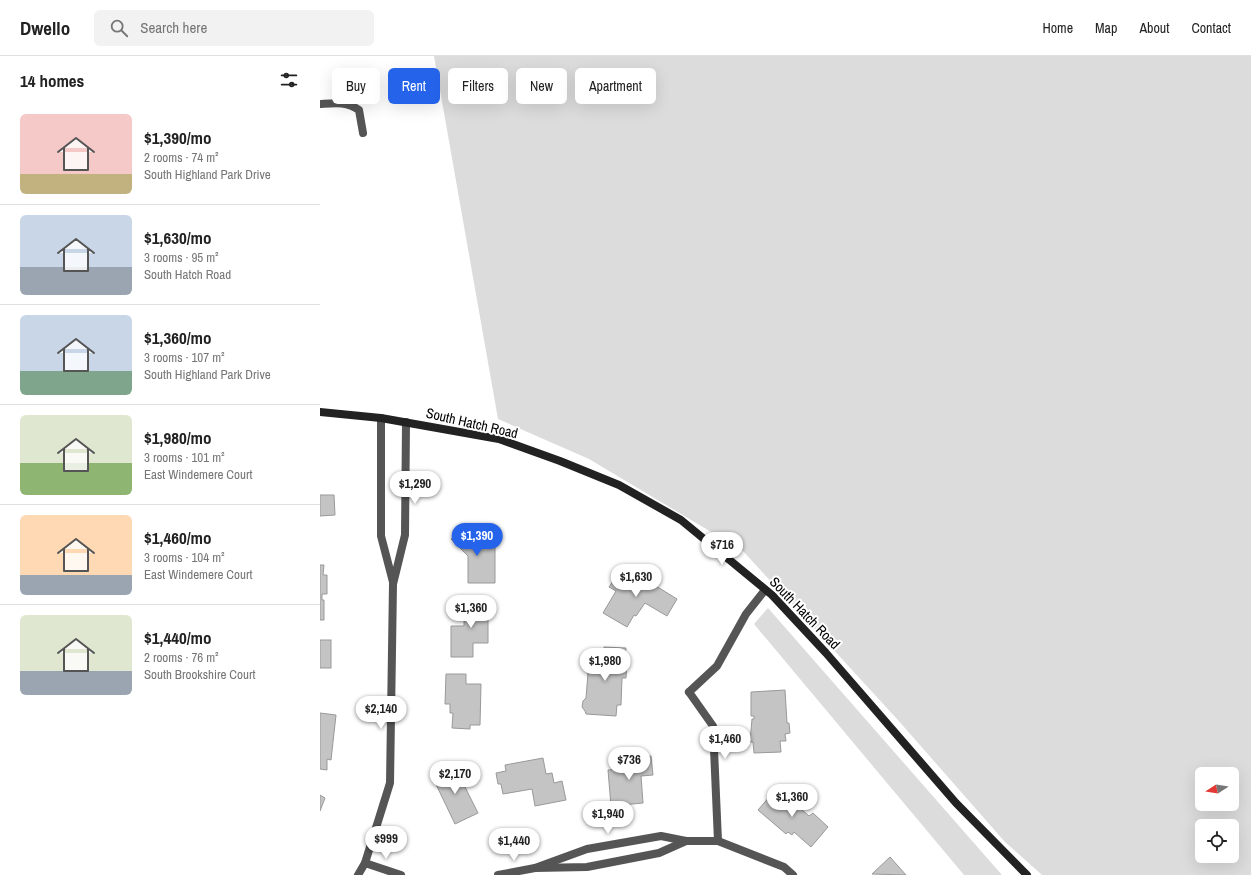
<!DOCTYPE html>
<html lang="en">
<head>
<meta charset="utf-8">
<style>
	:root { --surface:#fff; --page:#f2f2f2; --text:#222; --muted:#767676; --line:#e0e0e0; --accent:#2563eb }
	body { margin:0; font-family:"Archivo Narrow",sans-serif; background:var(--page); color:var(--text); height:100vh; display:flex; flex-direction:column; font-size:15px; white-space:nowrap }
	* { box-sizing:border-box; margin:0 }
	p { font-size:13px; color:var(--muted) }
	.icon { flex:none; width:22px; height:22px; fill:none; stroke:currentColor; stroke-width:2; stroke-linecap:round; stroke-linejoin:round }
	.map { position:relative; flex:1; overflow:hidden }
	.details { display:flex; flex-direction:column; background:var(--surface); width:320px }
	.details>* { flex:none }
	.guide { position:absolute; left:12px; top:12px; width:380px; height:36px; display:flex; gap:8px }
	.needle { width:26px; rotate:258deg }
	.tools { position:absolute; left:875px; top:711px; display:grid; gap:8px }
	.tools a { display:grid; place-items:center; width:44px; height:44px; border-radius:6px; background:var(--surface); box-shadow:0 4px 16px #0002; font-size:20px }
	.price { position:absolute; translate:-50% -34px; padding:0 9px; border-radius:14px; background:#fff; color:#222; font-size:13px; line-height:26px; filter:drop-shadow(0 1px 2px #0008) }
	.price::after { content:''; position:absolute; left:50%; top:24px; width:12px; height:9px; margin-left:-6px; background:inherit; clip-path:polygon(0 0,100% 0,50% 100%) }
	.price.active { background:var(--accent); color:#fff }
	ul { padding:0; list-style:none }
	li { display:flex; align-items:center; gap:12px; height:100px; padding:0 20px }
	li+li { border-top:1px solid var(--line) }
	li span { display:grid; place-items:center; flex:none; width:112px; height:80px; border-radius:6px; color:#555 }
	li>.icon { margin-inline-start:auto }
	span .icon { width:48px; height:48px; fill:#fffc; stroke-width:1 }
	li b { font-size:17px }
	h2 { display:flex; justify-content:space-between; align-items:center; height:48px; padding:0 20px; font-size:17px }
	.pill { padding:0 14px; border-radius:6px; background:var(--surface); box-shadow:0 4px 16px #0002; font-size:14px; line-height:36px }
	.pill.active { background:var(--accent); color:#fff }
	header { display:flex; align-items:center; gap:24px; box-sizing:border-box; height:56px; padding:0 20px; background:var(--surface); border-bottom:1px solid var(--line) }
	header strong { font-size:19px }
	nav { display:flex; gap:22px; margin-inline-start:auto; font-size:14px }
	.search { width:280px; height:36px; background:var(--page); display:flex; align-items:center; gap:10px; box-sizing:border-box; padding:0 14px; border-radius:6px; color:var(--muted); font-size:15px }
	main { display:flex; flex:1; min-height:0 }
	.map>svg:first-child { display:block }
	.green { fill:#dcdcdc; fill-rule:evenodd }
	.building { fill:#c4c4c4; stroke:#999 }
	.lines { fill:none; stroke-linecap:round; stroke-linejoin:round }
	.service { stroke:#555; stroke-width:8 }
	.minor { stroke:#555; stroke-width:8 }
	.secondary { stroke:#222; stroke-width:8 }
	.labels { text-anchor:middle; stroke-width:4; stroke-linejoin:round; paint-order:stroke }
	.street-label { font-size:14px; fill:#000; stroke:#fff }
</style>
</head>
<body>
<header>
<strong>Dwello</strong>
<div class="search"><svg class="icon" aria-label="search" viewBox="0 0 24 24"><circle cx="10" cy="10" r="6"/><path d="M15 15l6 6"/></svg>Search here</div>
<nav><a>Home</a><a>Map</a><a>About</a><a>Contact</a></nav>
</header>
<main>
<section class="details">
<h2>14 homes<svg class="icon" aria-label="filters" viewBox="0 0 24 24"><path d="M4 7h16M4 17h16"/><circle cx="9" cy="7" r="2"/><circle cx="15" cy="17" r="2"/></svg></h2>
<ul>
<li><span style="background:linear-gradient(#f6c9c9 75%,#c2b280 0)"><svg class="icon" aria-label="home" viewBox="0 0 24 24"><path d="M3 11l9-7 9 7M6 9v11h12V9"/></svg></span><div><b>$1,390/mo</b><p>2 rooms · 74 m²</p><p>South Highland Park Drive</p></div></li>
<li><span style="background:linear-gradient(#c9d6e8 65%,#9aa5b1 0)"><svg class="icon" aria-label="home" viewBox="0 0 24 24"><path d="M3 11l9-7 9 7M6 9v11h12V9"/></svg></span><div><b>$1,630/mo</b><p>3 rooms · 95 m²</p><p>South Hatch Road</p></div></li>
<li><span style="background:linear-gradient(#c9d6e8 70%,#7fa58c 0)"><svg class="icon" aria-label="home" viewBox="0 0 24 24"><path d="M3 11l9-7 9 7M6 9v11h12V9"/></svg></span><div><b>$1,360/mo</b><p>3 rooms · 107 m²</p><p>South Highland Park Drive</p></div></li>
<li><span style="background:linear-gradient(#dfe7d0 60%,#8fb573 0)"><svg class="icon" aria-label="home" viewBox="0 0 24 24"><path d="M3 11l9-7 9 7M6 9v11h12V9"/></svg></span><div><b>$1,980/mo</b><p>3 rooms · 101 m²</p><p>East Windemere Court</p></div></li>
<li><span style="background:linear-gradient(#ffd9b3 75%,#9aa5b1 0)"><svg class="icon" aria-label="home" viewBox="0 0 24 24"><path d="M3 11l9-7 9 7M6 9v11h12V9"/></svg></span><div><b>$1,460/mo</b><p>3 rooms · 104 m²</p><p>East Windemere Court</p></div></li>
<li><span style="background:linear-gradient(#dfe7d0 70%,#9aa5b1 0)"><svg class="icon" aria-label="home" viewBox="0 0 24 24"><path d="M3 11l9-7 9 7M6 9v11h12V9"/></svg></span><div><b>$1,440/mo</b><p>2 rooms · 76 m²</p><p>South Brookshire Court</p></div></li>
</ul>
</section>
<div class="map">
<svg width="931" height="819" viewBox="0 0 931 819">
	<rect width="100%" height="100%" fill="#fff"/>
	<g class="green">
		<path d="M114,0H931V819H722L685,786L577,663L423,495L269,403L178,363ZM882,718H912V748H882ZM882,770H912V800H882Z"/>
		<path d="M448,552L682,819H644L434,568Z"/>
	</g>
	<g class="building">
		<path d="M0,439H14L15,459L0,460Z"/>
		<path d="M145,470L160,486L175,487V527H148V500L131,483Z"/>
		<path d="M0,509H4L3,519H7V538H2V544H4V564H0Z"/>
		<path d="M301,513L307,517L310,514L357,543L347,560L325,547L316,560L314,559L307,571L283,557L296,535L289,531Z"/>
		<path d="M144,545H168V587H153V601H131V570H144Z"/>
		<rect x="0" y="584" width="11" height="28"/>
		<path d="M284,591L306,592L305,603H307L306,622H302L301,649H297L296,660L266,658L265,655L262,651L263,645L266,642L268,617L263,613L264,607L268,604V601H280L281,599H284Z"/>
		<path d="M126,618H146V628H161L160,669H150V673L132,672L133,657H130V648H125Z"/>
		<path d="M465,634L467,667H469L470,677L465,678L466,685H460L461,696L434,697L433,686H430L432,663H434V660H431V636Z"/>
		<path d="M0,657L16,659L11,704L7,703V714L0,713Z"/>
		<path d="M331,700L333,719L321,720L323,747L291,750L288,714L304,713V702Z"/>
		<path d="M223,702L226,718L232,717L234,727L242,725L246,744L215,750L212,733L183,738L181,728H178L176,717L186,715L185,709Z"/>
		<path d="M134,709L158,757L135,768L112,720Z"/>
		<path d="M457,732L489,760L493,757L508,771L491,791L474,776L472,779L468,776L466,778L438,754Z"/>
		<path d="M0,739L5,742L0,755Z"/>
		<path d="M570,801L586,819L552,818Z"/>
	</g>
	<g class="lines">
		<g class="service">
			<path d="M0,48C14,47 27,45 39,54L43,77"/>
			<path d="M369,636L397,610L426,558L445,534"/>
		</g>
		<g class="minor">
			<path d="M61,362V480L73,526"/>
			<path d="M369,636L393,670L398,785"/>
			<path d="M45,807L81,819"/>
			<path d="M215,812L267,793L341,780L366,785H398L464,811L473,819"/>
			<path d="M38,819L45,807L70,727L73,528L85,479L86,366"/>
			<path d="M178,819L215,812L267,811L339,797L366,785"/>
		</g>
		<path class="secondary" d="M0,356L61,362L179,383L240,405L299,429L361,464L452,539L506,597L636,747L707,819"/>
	</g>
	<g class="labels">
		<g class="street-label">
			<text transform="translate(152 367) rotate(13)" y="5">South Hatch Road</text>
			<text transform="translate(485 557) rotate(46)" y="5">South Hatch Road</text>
		</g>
	</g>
</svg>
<div class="tools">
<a><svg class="needle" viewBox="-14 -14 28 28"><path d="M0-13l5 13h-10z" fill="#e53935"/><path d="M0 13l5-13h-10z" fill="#767676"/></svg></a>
<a><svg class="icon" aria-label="locate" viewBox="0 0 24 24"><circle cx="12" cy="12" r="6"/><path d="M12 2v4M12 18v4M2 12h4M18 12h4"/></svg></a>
</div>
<b class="price" style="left:95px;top:449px">$1,290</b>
<b class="price active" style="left:157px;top:501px">$1,390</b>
<b class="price" style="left:402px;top:510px">$716</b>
<b class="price" style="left:316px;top:542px">$1,630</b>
<b class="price" style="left:151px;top:573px">$1,360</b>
<b class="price" style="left:285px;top:626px">$1,980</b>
<b class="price" style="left:61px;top:674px">$2,140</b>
<b class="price" style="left:405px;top:704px">$1,460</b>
<b class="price" style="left:309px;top:725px">$736</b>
<b class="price" style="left:135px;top:739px">$2,170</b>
<b class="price" style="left:472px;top:762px">$1,360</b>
<b class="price" style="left:288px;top:779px">$1,940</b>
<b class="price" style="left:66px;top:804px">$999</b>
<b class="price" style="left:194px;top:806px">$1,440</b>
<div class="guide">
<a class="pill">Buy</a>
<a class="pill active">Rent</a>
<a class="pill">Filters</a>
<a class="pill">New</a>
<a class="pill">Apartment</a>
</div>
</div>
</main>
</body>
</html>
